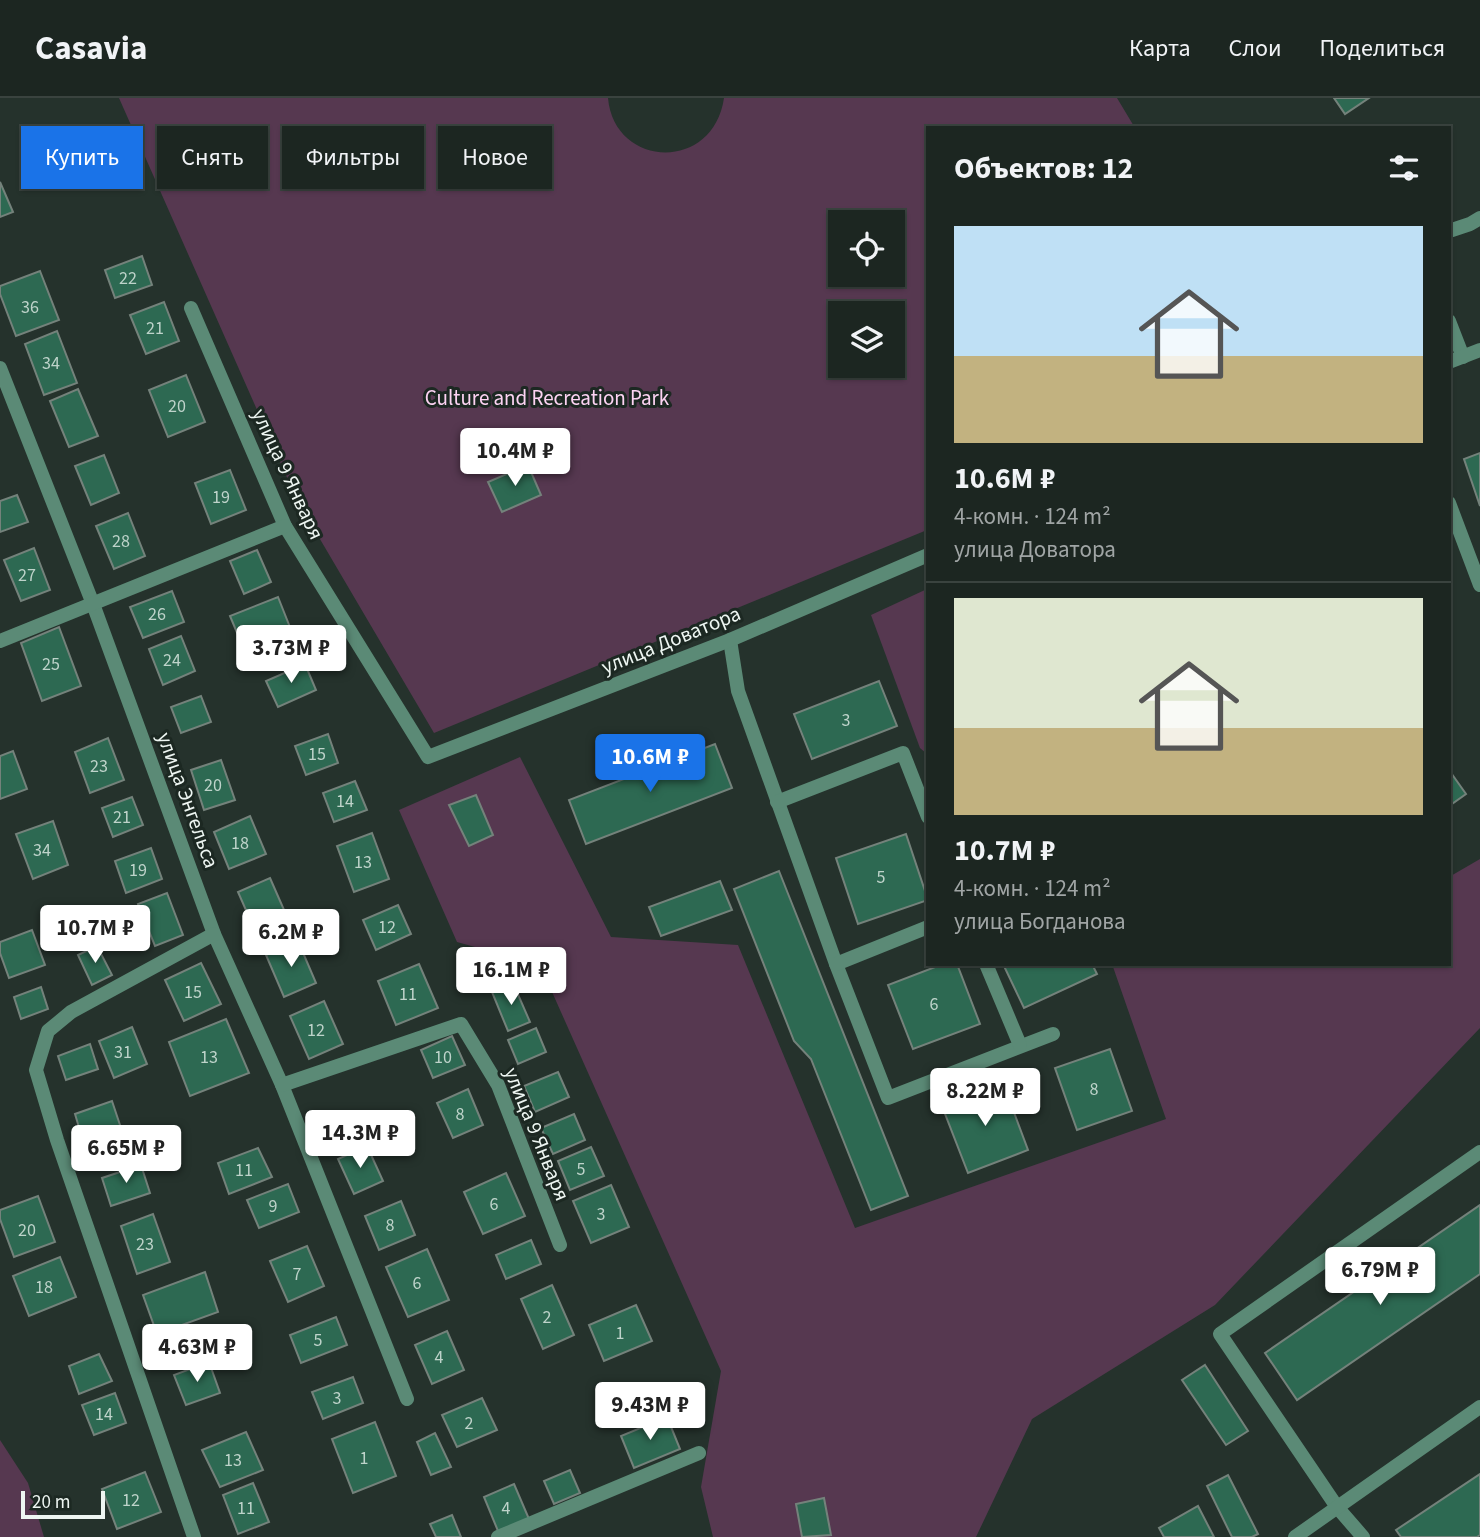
<!DOCTYPE html>
<html lang="ru">
<head>
<meta charset="utf-8">
<style>
	:root { --surface:#1c2621; --page:#252e2a; --text:#f1f3f6; --muted:#a0a5a5; --line:#3a433f; --accent:#1a73e8 }
	body { margin:0; font-family:"Source Sans 3",sans-serif; background:var(--page); color:var(--text); height:100vh; display:flex; flex-direction:column; font-size:26px; white-space:nowrap }
	* { box-sizing:border-box; margin:0 }
	p { font-size:23px; color:var(--muted) }
	.icon { flex:none; width:38px; height:38px; fill:none; stroke:currentColor; stroke-width:2; stroke-linecap:round; stroke-linejoin:round }
	.map { position:relative; flex:1; overflow:hidden }
	.side { position:absolute; left:926px; top:28px; width:525px; height:840px; display:flex; flex-direction:column; background:var(--surface); border-radius:0px; box-shadow:0 2px 5px #0004,0 0 0 2px var(--line) }
	.side>* { flex:none }
	.hud { position:absolute; left:21px; top:28px; width:665px; height:63px; display:flex; gap:14px }
	.fabs { position:absolute; left:828px; top:112px; display:grid; gap:14px }
	.fabs a { display:grid; place-items:center; width:77px; height:77px; border-radius:0px; background:var(--surface); box-shadow:0 2px 5px #0004,0 0 0 2px var(--line); font-size:35px }
	.scale { position:absolute; left:21px; bottom:18px; width:84px; box-sizing:border-box; padding-left:7px; border:4px solid #eef6f2; border-top:0; font-size:19px; line-height:24px; white-space:nowrap; color:#eef6f2; -webkit-text-stroke:5px #1c2822; paint-order:stroke }
	.price { position:absolute; translate:-50% -60px; padding:0 16px; border-radius:7px; background:#fff; color:#222; font-size:23px; line-height:46px; filter:drop-shadow(0 2px 4px #0008) }
	.price::after { content:''; position:absolute; left:50%; top:42px; width:21px; height:16px; margin-left:-10px; background:inherit; clip-path:polygon(0 0,100% 0,50% 100%) }
	.price.active { background:var(--accent); color:#fff }
	ul { padding:0; list-style:none }
	li { display:grid; align-content:center; gap:14px; height:371px; padding:0 28px }
	li+li { border-top:2px solid var(--line) }
	li span { display:grid; place-items:center; height:217px; border-radius:0px; color:#555 }
	li>.icon { margin-inline-start:auto }
	span .icon { width:126px; height:126px; fill:#fffc; stroke-width:1 }
	li b { font-size:30px }
	h2 { display:flex; justify-content:space-between; align-items:center; height:84px; padding:0 28px; font-size:30px }
	.chip { padding:0 24px; border-radius:0px; background:var(--surface); box-shadow:0 2px 5px #0004,0 0 0 2px var(--line); font-size:24px; line-height:63px }
	.chip.active { background:var(--accent); color:#fff }
	header { display:flex; align-items:center; gap:42px; box-sizing:border-box; height:98px; padding:0 35px; background:var(--surface); border-bottom:2px solid var(--line) }
	header strong { font-size:33px }
	nav { display:flex; gap:38px; margin-inline-start:auto; font-size:24px }
	.map>svg:first-child { display:block }
	.green { fill:#563850; fill-rule:evenodd }
	.building { fill:#2d6952; stroke:#74827b; stroke-width:2 }
	.lines { fill:none; stroke-linecap:round; stroke-linejoin:round }
	.service { stroke:#5b8a76; stroke-width:14 }
	.minor { stroke:#5b8a76; stroke-width:14 }
	.labels { text-anchor:middle; stroke-width:6; stroke-linejoin:round; paint-order:stroke }
	.number-label { font-size:18px; fill:#bed3ca }
	.park-label { font-size:21px; fill:#fdd3f3; stroke:#1c2822 }
	.street-label { font-size:21px; fill:#eef6f2; stroke:#1c2822 }
</style>
</head>
<body>
<header>
<strong>Casavia</strong>
<nav><a>Карта</a><a>Слои</a><a>Поделиться</a></nav>
</header>
<div class="map">
<svg width="1480" height="1439" viewBox="0 0 1480 1439">
	<rect width="100%" height="100%" fill="#25322c"/>
	<g class="green">
		<path d="M119,0H608C614,70 713,75 724,0H1117L1135,30H928L927,432L434,635L297,402ZM840,124H892V177H840ZM840,215H892V268H840Z"/>
		<path d="M927,491V656L920,650L871,517Z"/>
		<path d="M520,659L611,839L738,847L855,1130L1166,1021L1112,866H1449V779L1480,761V930L1215,1207L1032,1321L976,1439H713L701,1389L721,1273L540,867L457,844L399,712Z"/>
		<path d="M0,1342L28,1385L44,1439H0Z"/>
	</g>
	<g class="building">
		<path d="M1334,0H1369L1345,16Z"/>
		<path d="M0,84L13,114L0,119Z"/>
		<path d="M142,158L152,187L115,200L105,172Z"/>
		<path d="M40,173L59,222L16,238L0,196V188Z"/>
		<path d="M164,204L179,243L146,256L130,217Z"/>
		<path d="M57,233L77,285L44,297L25,246Z"/>
		<path d="M186,277L205,324L168,339L149,292Z"/>
		<path d="M78,291L98,338L69,349L50,303Z"/>
		<path d="M1480,355V408L1464,361Z"/>
		<path d="M104,357L119,395L91,407L75,368Z"/>
		<path d="M528,367L541,397L502,414L488,384Z"/>
		<path d="M230,372L246,412L211,426L195,385Z"/>
		<path d="M17,397L28,424L0,434V403Z"/>
		<path d="M128,415L145,458L114,471L96,428Z"/>
		<path d="M34,450L50,492L21,503L4,462Z"/>
		<path d="M257,452L271,484L244,496L230,463Z"/>
		<path d="M172,493L184,524L143,540L130,509Z"/>
		<path d="M278,499L295,542L248,561L230,518Z"/>
		<path d="M59,529L81,588L42,603L21,545Z"/>
		<path d="M181,538L195,573L163,587L149,551Z"/>
		<path d="M305,566L316,592L278,609L266,583Z"/>
		<path d="M879,583L897,628L812,661L794,616Z"/>
		<path d="M201,598L211,624L181,635L171,609Z"/>
		<path d="M328,636L338,665L306,677L295,648Z"/>
		<path d="M108,640L124,682L90,695L75,654Z"/>
		<path d="M715,646L732,690L586,746L569,702Z"/>
		<path d="M13,653L27,691L0,701V658Z"/>
		<path d="M221,662L235,702L204,712L191,672Z"/>
		<path d="M1449,672L1466,696L1449,708Z"/>
		<path d="M355,683L367,712L334,724L323,695Z"/>
		<path d="M476,697L493,737L469,748L449,707Z"/>
		<path d="M132,699L143,727L113,739L102,710Z"/>
		<path d="M250,718L266,756L229,771L214,734Z"/>
		<path d="M53,723L68,767L33,781L16,736Z"/>
		<path d="M372,735L389,781L354,794L337,748Z"/>
		<path d="M906,736L928,802L858,826L836,760Z"/>
		<path d="M151,750L162,781L126,795L115,763Z"/>
		<path d="M779,773L908,1098L871,1112L811,961L794,943L734,791Z"/>
		<path d="M270,780L288,821L256,835L238,794Z"/>
		<path d="M720,783L732,812L661,838L649,809Z"/>
		<path d="M167,795L183,837L155,848L138,806Z"/>
		<path d="M398,807L411,836L376,852L363,822Z"/>
		<path d="M32,832L45,867L9,880L0,855V844Z"/>
		<path d="M298,843L316,885L284,899L266,857Z"/>
		<path d="M97,848L112,877L92,887L78,857Z"/>
		<path d="M201,865L221,906L184,923L165,882Z"/>
		<path d="M419,866L438,910L396,927L378,883Z"/>
		<path d="M943,866H957L980,926L913,951L888,887Z"/>
		<path d="M1003,866H1092L1097,876L1024,910Z"/>
		<path d="M513,885L530,924L508,933L492,894Z"/>
		<path d="M41,889L48,911L21,921L14,899Z"/>
		<path d="M324,903L343,946L309,961L290,918Z"/>
		<path d="M226,921L249,975L190,998L169,944Z"/>
		<path d="M132,929L147,966L114,980L99,943Z"/>
		<path d="M536,930L546,954L518,966L508,942Z"/>
		<path d="M452,938L465,967L433,980L421,952Z"/>
		<path d="M90,946L98,971L66,982L58,958Z"/>
		<path d="M1110,951L1132,1013L1077,1032L1055,970Z"/>
		<path d="M558,974L569,999L535,1014L524,988Z"/>
		<path d="M1003,985L1028,1052L968,1075L942,1008Z"/>
		<path d="M468,991L483,1027L453,1040L437,1005Z"/>
		<path d="M112,1003L121,1030L83,1043L75,1016Z"/>
		<path d="M574,1016L585,1042L553,1056L541,1030Z"/>
		<path d="M367,1048L383,1083L354,1096L338,1061Z"/>
		<path d="M591,1049L604,1078L570,1092L558,1063Z"/>
		<path d="M258,1050L272,1079L229,1096L218,1065Z"/>
		<path d="M141,1067L150,1095L111,1108L102,1080Z"/>
		<path d="M506,1075L525,1118L483,1136L464,1094Z"/>
		<path d="M288,1086L299,1114L259,1130L247,1102Z"/>
		<path d="M611,1087L629,1129L591,1145L573,1103Z"/>
		<path d="M38,1098L55,1144L14,1159L0,1121V1112Z"/>
		<path d="M401,1103L415,1137L379,1152L365,1118Z"/>
		<path d="M1480,1107V1176L1297,1302L1265,1255Z"/>
		<path d="M153,1116L170,1164L137,1176L121,1128Z"/>
		<path d="M531,1142L541,1166L506,1181L496,1157Z"/>
		<path d="M307,1148L324,1188L288,1204L270,1163Z"/>
		<path d="M427,1151L449,1202L408,1219L386,1169Z"/>
		<path d="M60,1159L76,1199L29,1218L13,1178Z"/>
		<path d="M205,1174L218,1214L157,1236L143,1197Z"/>
		<path d="M552,1187L574,1237L543,1251L521,1201Z"/>
		<path d="M636,1207L652,1243L604,1263L589,1227Z"/>
		<path d="M336,1219L347,1247L301,1265L290,1237Z"/>
		<path d="M447,1233L464,1272L432,1286L415,1247Z"/>
		<path d="M99,1256L112,1283L79,1296L69,1268Z"/>
		<path d="M209,1264L220,1295L186,1307L174,1277Z"/>
		<path d="M1205,1267L1248,1333L1226,1347L1182,1282Z"/>
		<path d="M353,1279L363,1305L323,1321L312,1294Z"/>
		<path d="M115,1295L126,1325L94,1337L82,1307Z"/>
		<path d="M482,1300L497,1332L457,1349L442,1317Z"/>
		<path d="M667,1319L680,1351L634,1370L621,1338Z"/>
		<path d="M375,1324L396,1378L353,1395L332,1341Z"/>
		<path d="M246,1334L263,1372L220,1389L202,1352Z"/>
		<path d="M435,1335L451,1369L431,1377L417,1344Z"/>
		<path d="M570,1372L580,1395L554,1406L544,1383Z"/>
		<path d="M145,1374L161,1414L117,1431L102,1391Z"/>
		<path d="M1480,1376V1437L1477,1439H1401L1396,1432Z"/>
		<path d="M1228,1377L1258,1436L1252,1439H1232L1207,1388Z"/>
		<path d="M253,1385L269,1424L238,1436L223,1397Z"/>
		<path d="M514,1386L529,1421L498,1433L484,1399Z"/>
		<path d="M824,1400L831,1437L802,1439L796,1406Z"/>
		<path d="M1198,1408L1214,1439H1164L1159,1430Z"/>
		<path d="M452,1417L461,1439H436L430,1426Z"/>
	</g>
	<g class="lines">
		<g class="service">
			<path d="M1449,133L1470,126L1480,120"/>
			<path d="M1449,223L1463,259"/>
			<path d="M1449,405L1480,487"/>
			<path d="M730,542L738,593L836,866L888,1000L1053,936"/>
			<path d="M777,704L903,655L928,719"/>
			<path d="M836,866L928,829"/>
			<path d="M986,866L1020,947"/>
			<path d="M1337,1409L1220,1236L1480,1054"/>
		</g>
		<g class="minor">
			<path d="M191,210L285,428L428,659L730,542L928,457"/>
			<path d="M1449,264L1480,252"/>
			<path d="M0,270L93,506L214,836L282,987L407,1301"/>
			<path d="M0,543L285,428"/>
			<path d="M282,987L461,926L498,987L560,1147"/>
			<path d="M1337,1409L1363,1439"/>
			<path d="M194,1439L57,1042L36,972L48,933L71,914L214,836"/>
			<path d="M498,1439L699,1355"/>
			<path d="M1295,1439L1480,1309"/>
		</g>
	</g>
	<g class="labels">
		<g class="number-label">
			<text x="128" y="186">22</text>
			<text x="30" y="215">36</text>
			<text x="155" y="236">21</text>
			<text x="51" y="271">34</text>
			<text x="177" y="314">20</text>
			<text x="221" y="405">19</text>
			<text x="121" y="449">28</text>
			<text x="27" y="483">27</text>
			<text x="157" y="522">26</text>
			<text x="172" y="568">24</text>
			<text x="51" y="572">25</text>
			<text x="846" y="628">3</text>
			<text x="317" y="662">15</text>
			<text x="99" y="674">23</text>
			<text x="213" y="693">20</text>
			<text x="345" y="709">14</text>
			<text x="122" y="725">21</text>
			<text x="240" y="751">18</text>
			<text x="42" y="758">34</text>
			<text x="363" y="770">13</text>
			<text x="138" y="778">19</text>
			<text x="881" y="785">5</text>
			<text x="387" y="835">12</text>
			<text x="193" y="900">15</text>
			<text x="408" y="902">11</text>
			<text x="934" y="912">6</text>
			<text x="316" y="938">12</text>
			<text x="123" y="960">31</text>
			<text x="209" y="965">13</text>
			<text x="443" y="965">10</text>
			<text x="1094" y="997">8</text>
			<text x="460" y="1022">8</text>
			<text x="581" y="1077">5</text>
			<text x="244" y="1078">11</text>
			<text x="494" y="1112">6</text>
			<text x="273" y="1114">9</text>
			<text x="601" y="1122">3</text>
			<text x="390" y="1133">8</text>
			<text x="27" y="1138">20</text>
			<text x="145" y="1152">23</text>
			<text x="297" y="1182">7</text>
			<text x="417" y="1191">6</text>
			<text x="44" y="1195">18</text>
			<text x="547" y="1225">2</text>
			<text x="620" y="1241">1</text>
			<text x="318" y="1248">5</text>
			<text x="439" y="1265">4</text>
			<text x="337" y="1306">3</text>
			<text x="104" y="1322">14</text>
			<text x="469" y="1331">2</text>
			<text x="364" y="1366">1</text>
			<text x="233" y="1368">13</text>
			<text x="131" y="1408">12</text>
			<text x="246" y="1416">11</text>
			<text x="506" y="1416">4</text>
		</g>
		<g class="park-label">
			<text x="547" y="307">Culture and Recreation Park</text>
		</g>
		<g class="street-label">
			<text transform="translate(288 376) rotate(65)" y="7">улица 9 Января</text>
			<text transform="translate(671 542) rotate(-22)" y="7">улица Доватора</text>
			<text transform="translate(188 702) rotate(70)" y="7">улица Энгельса</text>
			<text transform="translate(537 1036) rotate(68)" y="7">улица 9 Января</text>
		</g>
	</g>
</svg>
<div class="fabs">
<a><svg class="icon" aria-label="locate" viewBox="0 0 24 24"><circle cx="12" cy="12" r="6"/><path d="M12 2v4M12 18v4M2 12h4M18 12h4"/></svg></a>
<a><svg class="icon" aria-label="layers" viewBox="0 0 24 24"><path d="M12 4l9 5-9 5-9-5zM3 14l9 5 9-5"/></svg></a>
</div>
<div class="scale">20 m</div>
<b class="price" style="left:515px;top:390px">10.4M ₽</b>
<b class="price" style="left:291px;top:587px">3.73M ₽</b>
<b class="price active" style="left:650px;top:696px">10.6M ₽</b>
<b class="price" style="left:95px;top:867px">10.7M ₽</b>
<b class="price" style="left:291px;top:871px">6.2M ₽</b>
<b class="price" style="left:511px;top:909px">16.1M ₽</b>
<b class="price" style="left:985px;top:1030px">8.22M ₽</b>
<b class="price" style="left:360px;top:1072px">14.3M ₽</b>
<b class="price" style="left:126px;top:1087px">6.65M ₽</b>
<b class="price" style="left:1380px;top:1209px">6.79M ₽</b>
<b class="price" style="left:197px;top:1286px">4.63M ₽</b>
<b class="price" style="left:650px;top:1344px">9.43M ₽</b>
<div class="hud">
<a class="chip active">Купить</a>
<a class="chip">Снять</a>
<a class="chip">Фильтры</a>
<a class="chip">Новое</a>
</div>
<section class="side">
<h2>Объектов: 12<svg class="icon" aria-label="filters" viewBox="0 0 24 24"><path d="M4 7h16M4 17h16"/><circle cx="9" cy="7" r="2"/><circle cx="15" cy="17" r="2"/></svg></h2>
<ul>
<li><span style="background:linear-gradient(#bfe0f5 60%,#c2b280 0)"><svg class="icon" aria-label="home" viewBox="0 0 24 24"><path d="M3 11l9-7 9 7M6 9v11h12V9"/></svg></span><div><b>10.6M ₽</b><p>4-комн. · 124 m²</p><p>улица Доватора</p></div></li>
<li><span style="background:linear-gradient(#dfe7d0 60%,#c2b280 0)"><svg class="icon" aria-label="home" viewBox="0 0 24 24"><path d="M3 11l9-7 9 7M6 9v11h12V9"/></svg></span><div><b>10.7M ₽</b><p>4-комн. · 124 m²</p><p>улица Богданова</p></div></li>
</ul>
</section>
</div>
</body>
</html>
